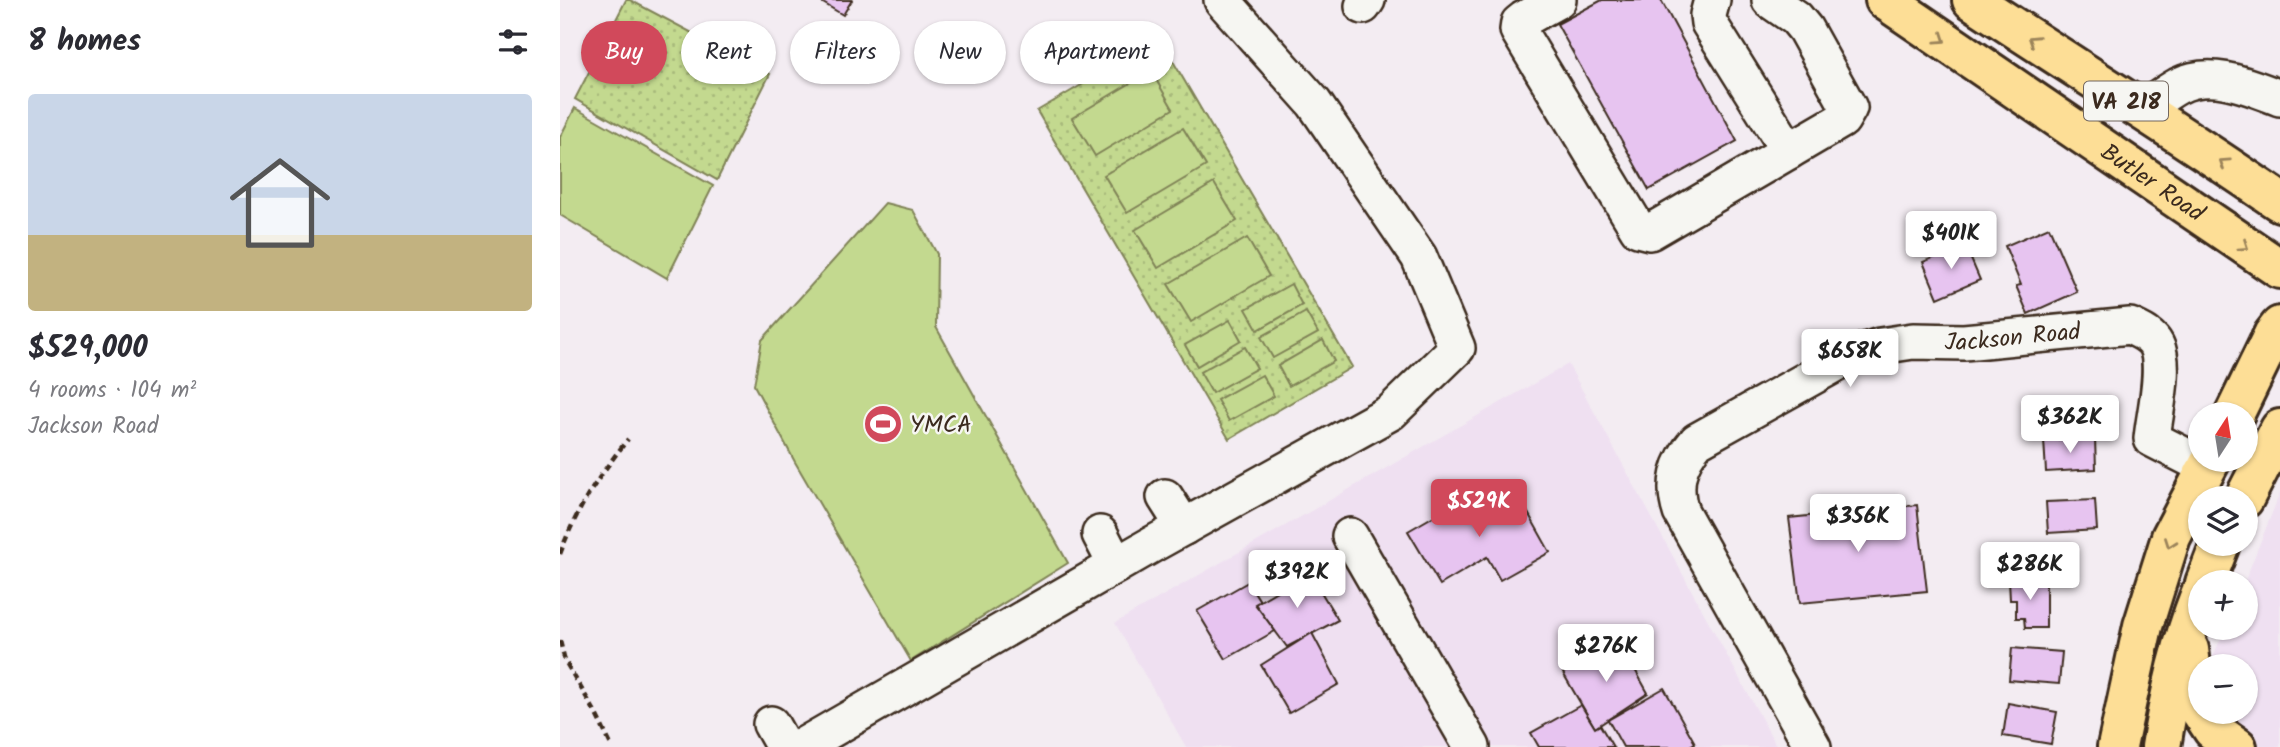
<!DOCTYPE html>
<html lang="en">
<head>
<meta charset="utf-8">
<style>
	:root { --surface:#fff; --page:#f7f7f7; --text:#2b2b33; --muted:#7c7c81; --line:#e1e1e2; --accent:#d1495b }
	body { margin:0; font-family:Kalam,sans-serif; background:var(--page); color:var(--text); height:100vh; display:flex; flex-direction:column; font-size:26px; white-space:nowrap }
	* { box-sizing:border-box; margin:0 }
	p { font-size:23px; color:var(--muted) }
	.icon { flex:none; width:38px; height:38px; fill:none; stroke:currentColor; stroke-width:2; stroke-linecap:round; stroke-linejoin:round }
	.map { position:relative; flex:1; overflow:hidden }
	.side { display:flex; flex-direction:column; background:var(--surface); width:560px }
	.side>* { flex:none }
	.banner { position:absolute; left:21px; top:21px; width:665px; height:63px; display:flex; gap:14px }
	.needle { width:46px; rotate:12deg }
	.tools { position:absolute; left:1628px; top:402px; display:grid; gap:14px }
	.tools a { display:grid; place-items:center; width:70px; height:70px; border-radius:50%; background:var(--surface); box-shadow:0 2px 5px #0004; font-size:35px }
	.price { position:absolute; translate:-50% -60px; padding:0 16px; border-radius:7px; background:#fff; color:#222; font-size:23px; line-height:46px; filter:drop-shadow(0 2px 4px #0008) }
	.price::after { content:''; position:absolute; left:50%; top:42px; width:21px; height:16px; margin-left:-10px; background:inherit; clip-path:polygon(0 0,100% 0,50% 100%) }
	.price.current { background:var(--accent); color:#fff }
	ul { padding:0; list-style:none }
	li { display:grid; align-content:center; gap:14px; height:371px; padding:0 28px }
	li+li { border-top:2px solid var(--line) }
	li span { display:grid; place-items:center; height:217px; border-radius:7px; color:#555 }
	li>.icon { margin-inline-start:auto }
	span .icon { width:126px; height:126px; fill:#fffc; stroke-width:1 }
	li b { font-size:30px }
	h2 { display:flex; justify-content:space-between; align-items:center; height:84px; padding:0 28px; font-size:30px }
	.chip { padding:0 24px; border-radius:32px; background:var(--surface); box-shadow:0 2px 5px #0004; font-size:24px; line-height:63px }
	.chip.current { background:var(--accent); color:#fff }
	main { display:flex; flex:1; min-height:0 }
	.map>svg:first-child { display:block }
	.built { fill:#efe0f1 }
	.grass { fill:url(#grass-dots); stroke:#7f8256; stroke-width:2 }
	.garden { fill:#c3d98f; stroke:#7f8256; stroke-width:2 }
	.building { fill:#e7c4f0; stroke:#3b2a1e; stroke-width:2 }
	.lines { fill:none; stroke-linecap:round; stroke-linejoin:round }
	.minor-casing { stroke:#3b2a1e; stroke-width:40 }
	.major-casing { stroke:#3b2a1e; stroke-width:44 }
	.path { stroke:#3b2a1e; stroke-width:4.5; stroke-dasharray:7 5; stroke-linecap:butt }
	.minor { stroke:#f6f6f2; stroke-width:35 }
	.major { stroke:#fdde96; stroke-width:38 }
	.oneway { stroke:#9c845a }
	.labels { text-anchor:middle; stroke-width:5; stroke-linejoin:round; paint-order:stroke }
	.shield { fill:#f6f6f2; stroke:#73675e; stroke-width:2 }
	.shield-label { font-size:23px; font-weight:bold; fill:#3b2a1e }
	.street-label { font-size:24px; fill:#3b2a1e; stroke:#f6f6f2 }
	.poi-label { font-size:24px; fill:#3b2a1e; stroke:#f6f6f2; text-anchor:start }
</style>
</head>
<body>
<main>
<section class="side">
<h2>8 homes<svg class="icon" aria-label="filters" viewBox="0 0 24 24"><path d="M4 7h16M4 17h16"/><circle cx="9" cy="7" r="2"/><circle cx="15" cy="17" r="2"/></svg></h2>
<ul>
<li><span style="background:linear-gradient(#c9d6e8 65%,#c2b280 0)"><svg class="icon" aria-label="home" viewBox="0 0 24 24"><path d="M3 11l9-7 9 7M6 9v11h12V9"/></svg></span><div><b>$529,000</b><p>4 rooms · 104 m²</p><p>Jackson Road</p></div></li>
</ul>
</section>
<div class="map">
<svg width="1720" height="747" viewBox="0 0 1720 747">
	<defs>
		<pattern id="grass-dots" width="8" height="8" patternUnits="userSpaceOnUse" patternTransform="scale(1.75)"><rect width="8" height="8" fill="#c3d98f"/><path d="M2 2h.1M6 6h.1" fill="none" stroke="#a8ba7b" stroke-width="1.8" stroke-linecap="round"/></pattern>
	</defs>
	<rect width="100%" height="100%" fill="#f3ecf2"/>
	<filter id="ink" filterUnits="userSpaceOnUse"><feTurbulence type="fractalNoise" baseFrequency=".0143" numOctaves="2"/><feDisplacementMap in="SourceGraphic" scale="14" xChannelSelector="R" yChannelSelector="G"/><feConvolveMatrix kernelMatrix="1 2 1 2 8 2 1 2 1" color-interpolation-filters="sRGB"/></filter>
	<g filter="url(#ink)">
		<g class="built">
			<path d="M1008,364L1217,747H626L555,623Z"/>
			<path d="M1720,493V747H1651L1656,712H1685V667H1649L1665,628H1685L1684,583Z"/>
		</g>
		<g class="grass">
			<path d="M66,0H70L210,74L157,180L15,99Z"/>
			<path d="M600,39L792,367L669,439L477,111Z"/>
		</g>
		<g class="garden">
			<path d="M591,71L613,109L535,156L512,118Z"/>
			<path d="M15,108L153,186L107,278L0,215V137Z"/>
			<path d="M623,128L646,166L567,213L544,175Z"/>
			<path d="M654,183L677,221L598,268L575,230Z"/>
			<path d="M325,203L353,210L377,254L376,327L508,563L351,661L235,462L194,385L202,340Z"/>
			<path d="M687,238L709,276L631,322L608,284Z"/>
			<path d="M731,284L742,305L698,330L686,309Z"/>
			<path d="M746,312L758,333L713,358L701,337Z"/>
			<path d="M670,320L681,340L637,366L625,345Z"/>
			<path d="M763,340L774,361L729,386L718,366Z"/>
			<path d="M685,347L697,368L652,393L640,372Z"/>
			<path d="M702,375L714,396L669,421L657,400Z"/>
		</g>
		<g class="building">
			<path d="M258,0H292L283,15Z"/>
			<path d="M1042,0H1101L1177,141L1089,190L997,24Z"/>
			<path d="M1489,227L1517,292L1468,314L1456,286L1461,285L1445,246Z"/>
			<path d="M1405,245L1420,280L1378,298L1363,262Z"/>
			<path d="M1535,438L1536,469L1486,472L1484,440Z"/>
			<path d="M1535,500L1537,530L1488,533L1486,502Z"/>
			<path d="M900,501L963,504L990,552L940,580L927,557L880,585L848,531Z"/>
			<path d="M1357,505L1367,591L1240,603L1229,518Z"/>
			<path d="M749,572L778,620L727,647L695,604Z"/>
			<path d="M1449,580H1486V628H1465L1464,618H1456V600H1450Z"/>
			<path d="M688,582L700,601L695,604L715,631L666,659L637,611Z"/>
			<path d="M752,633L779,684L729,713L701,665Z"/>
			<path d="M1059,641L1088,693L1035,728L1003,673Z"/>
			<path d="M1452,648L1502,652L1499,684L1449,680Z"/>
			<path d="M1104,688L1135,743L1128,747H1063L1048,720Z"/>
			<path d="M1448,703L1497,712L1491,744L1443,736Z"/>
			<path d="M1021,705L1035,728L1040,725L1053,747H979L971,733Z"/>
		</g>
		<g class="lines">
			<defs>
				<g id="minor">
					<path d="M998,0L964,19L959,23L958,30L1078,229L1090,232L1282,120L1289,108L1245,29L1236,18L1210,0"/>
					<path d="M1152,0L1148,15L1149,23L1229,151"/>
					<path d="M803,6L807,0"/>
					<path d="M1581,111C1593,103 1605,93 1618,86C1652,69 1688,86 1720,98"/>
					<path d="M605,497L624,527"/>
					<path d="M540,534L556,565"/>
					<path d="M790,536L912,747"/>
					<path d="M211,724L224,747"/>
					<path d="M241,747L593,544L831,412L897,348L859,257L754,103L662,0"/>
					<path id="s1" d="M1253,747L1121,512C1112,484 1118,463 1137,441L1288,357L1320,346L1353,341L1404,342L1570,326C1580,331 1591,335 1596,345C1607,366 1594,415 1592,439L1647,467"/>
				</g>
				<g id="major">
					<path id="s2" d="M1325,0L1720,269"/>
					<path d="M1412,0C1515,68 1619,132 1720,202"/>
					<path d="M1674,415L1713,335L1720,326"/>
					<path d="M1684,499L1720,429"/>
					<path d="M1645,583L1660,544"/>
					<path d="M1629,649L1634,690L1640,708"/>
					<path d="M1641,712L1653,730L1677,747"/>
					<path d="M1557,747L1583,626L1611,537L1651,460"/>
					<path d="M1601,747C1609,695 1621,644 1640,595"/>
				</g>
			</defs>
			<use href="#minor" class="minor-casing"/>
			<use href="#major" class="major-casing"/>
			<g class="path">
				<path d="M0,554C17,508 38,477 68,439"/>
				<path d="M0,641L5,661L34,710L52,747"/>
			</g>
			<use href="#minor" class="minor"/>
			<use href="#major" class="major"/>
		</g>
		<defs><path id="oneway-chevron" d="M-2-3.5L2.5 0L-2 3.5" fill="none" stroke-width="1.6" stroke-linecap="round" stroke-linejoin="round" transform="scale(1.75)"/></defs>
		<g class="oneway">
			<use href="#oneway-chevron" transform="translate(1381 39) rotate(34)"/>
			<use href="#oneway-chevron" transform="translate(1473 40) rotate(-147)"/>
			<use href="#oneway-chevron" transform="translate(1664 163) rotate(-146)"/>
			<use href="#oneway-chevron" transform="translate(1684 246) rotate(34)"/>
			<use href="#oneway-chevron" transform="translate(1610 543) rotate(110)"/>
		</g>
	</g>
	<defs>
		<symbol id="stadium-disc" viewBox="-11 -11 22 22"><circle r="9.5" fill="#d1495b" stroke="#f6f6f2"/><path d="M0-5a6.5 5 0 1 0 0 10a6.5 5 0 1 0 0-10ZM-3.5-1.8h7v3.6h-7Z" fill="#fff"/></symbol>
	</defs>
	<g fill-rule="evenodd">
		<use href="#stadium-disc" x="301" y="402" width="44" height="44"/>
	</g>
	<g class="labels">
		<rect class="shield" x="1524" y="81.5" width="84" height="39" rx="5"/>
		<g class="shield-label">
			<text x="1566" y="109">VA 218</text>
		</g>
		<g class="street-label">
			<text dy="8" stroke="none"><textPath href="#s2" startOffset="324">Butler Road</textPath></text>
			<text dy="8" stroke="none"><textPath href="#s1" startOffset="686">Jackson Road</textPath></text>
		</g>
		<g class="poi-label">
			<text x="350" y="432">YMCA</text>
		</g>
	</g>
</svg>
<div class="tools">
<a><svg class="needle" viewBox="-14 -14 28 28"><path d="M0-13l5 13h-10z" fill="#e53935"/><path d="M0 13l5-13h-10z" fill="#7c7c81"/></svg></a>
<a><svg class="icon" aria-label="layers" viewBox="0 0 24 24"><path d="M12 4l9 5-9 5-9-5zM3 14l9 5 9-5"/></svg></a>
<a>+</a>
<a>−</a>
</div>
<b class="price" style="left:1391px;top:271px">$401K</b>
<b class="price" style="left:1290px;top:389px">$658K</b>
<b class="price" style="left:1510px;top:455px">$362K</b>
<b class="price current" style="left:919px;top:539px">$529K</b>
<b class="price" style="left:1298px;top:554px">$356K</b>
<b class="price" style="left:1470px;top:602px">$286K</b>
<b class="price" style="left:737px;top:610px">$392K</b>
<b class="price" style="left:1046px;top:684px">$276K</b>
<div class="banner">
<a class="chip current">Buy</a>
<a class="chip">Rent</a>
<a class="chip">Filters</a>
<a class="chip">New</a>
<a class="chip">Apartment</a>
</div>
</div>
</main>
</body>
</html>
